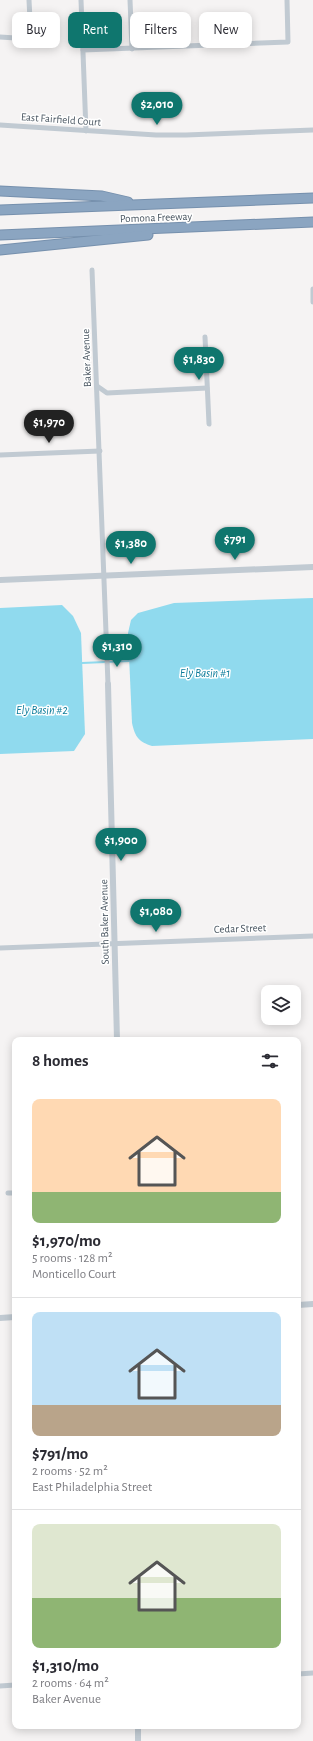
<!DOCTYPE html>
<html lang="en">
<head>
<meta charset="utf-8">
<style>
	:root { --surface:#fff; --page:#f2f2f3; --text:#2b2b33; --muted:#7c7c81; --line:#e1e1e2; --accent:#0f766e }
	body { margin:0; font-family:"Alegreya Sans",sans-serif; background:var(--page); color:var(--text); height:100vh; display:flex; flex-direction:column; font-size:15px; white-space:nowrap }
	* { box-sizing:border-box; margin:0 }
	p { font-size:13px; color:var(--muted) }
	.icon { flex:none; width:22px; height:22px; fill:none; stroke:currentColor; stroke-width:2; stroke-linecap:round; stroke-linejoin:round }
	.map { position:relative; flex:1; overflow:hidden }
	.panel { position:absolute; left:12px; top:1037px; width:289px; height:692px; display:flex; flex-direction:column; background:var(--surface); border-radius:8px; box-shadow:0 2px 10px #0003 }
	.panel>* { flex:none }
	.hud { position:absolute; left:12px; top:12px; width:289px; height:36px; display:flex; gap:8px }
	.controls { position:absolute; left:261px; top:985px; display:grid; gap:8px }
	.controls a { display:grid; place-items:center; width:40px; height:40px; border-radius:8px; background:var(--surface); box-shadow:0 2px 10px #0003; font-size:20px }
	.price { position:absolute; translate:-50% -34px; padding:0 9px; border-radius:14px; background:var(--accent); color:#fff; font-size:13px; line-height:26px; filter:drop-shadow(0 1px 2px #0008) }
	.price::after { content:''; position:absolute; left:50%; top:24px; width:12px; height:9px; margin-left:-6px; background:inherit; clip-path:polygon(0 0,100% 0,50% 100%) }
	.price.active { background:#222; color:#fff }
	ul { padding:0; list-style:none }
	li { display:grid; align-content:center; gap:8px; height:212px; padding:0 20px }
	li+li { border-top:1px solid var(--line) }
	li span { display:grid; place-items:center; height:124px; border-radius:8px; color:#555 }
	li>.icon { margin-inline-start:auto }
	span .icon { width:72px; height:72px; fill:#fffc; stroke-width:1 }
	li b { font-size:17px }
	h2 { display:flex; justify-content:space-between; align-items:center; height:48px; padding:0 20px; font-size:17px }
	.pill { padding:0 14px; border-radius:8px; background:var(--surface); box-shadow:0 2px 10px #0003; font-size:14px; line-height:36px }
	.pill.active { background:var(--accent); color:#fff }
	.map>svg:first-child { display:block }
	.water { fill:#90daee }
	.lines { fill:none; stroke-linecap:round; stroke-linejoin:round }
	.stream { stroke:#90daee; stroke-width:2 }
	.motorway-casing { stroke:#7690ad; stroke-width:11 }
	.minor { stroke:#c1cad2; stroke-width:5 }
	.tertiary { stroke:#c1cad2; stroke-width:6 }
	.motorway { stroke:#8ba5c1; stroke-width:9 }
	.labels { text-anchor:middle; stroke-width:3; stroke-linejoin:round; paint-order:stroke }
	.street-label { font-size:11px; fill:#4a5661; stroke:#fff }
	.water-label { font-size:12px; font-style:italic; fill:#0c7c9b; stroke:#fff }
</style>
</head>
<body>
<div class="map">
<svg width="313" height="1741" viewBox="0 0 313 1741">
	<rect width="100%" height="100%" fill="#f5f3f3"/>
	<g class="water">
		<path d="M313,598V739L152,746C139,742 135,737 132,723L128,633L131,620L138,613L174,603Z"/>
		<path d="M62,605L73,616L81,633L85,734L74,751L0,754V608Z"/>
	</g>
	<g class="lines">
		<path class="stream" d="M82,663L129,661"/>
		<defs>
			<g id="motorway">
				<path d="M0,191L102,196L128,202"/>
				<path d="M0,210L313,198"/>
				<path d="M0,235L313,222"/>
				<path d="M0,250L148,235"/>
			</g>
		</defs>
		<use href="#motorway" class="motorway-casing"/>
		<g class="minor">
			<path d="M81,0L86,131"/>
			<path d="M130,0L132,49"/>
			<path d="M0,37L31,39L29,0"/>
			<path d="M83,50L288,42L287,0"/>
			<path d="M0,125L156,135H186L313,130"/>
			<path d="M92,270L108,684"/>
			<path d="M313,289V302"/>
			<path d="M205,337L209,424"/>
			<path d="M97,386L107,393L207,388"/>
			<path d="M0,455L100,451"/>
			<path d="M0,948L313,936"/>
			<path d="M8,1193H15"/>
			<path d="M298,1674L313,1673"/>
			<path d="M0,1686L15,1685"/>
		</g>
		<g class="tertiary">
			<path d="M0,580L313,567"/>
			<path d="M108,684L117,1040"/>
			<path d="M298,1305L313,1304"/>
			<path d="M0,1318L15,1317"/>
			<path d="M138,1726V1741"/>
		</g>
		<use href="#motorway" class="motorway"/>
	</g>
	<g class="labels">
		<g class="street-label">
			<text transform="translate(61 119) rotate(4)" y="4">East Fairfield Court</text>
			<text transform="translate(156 217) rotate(-2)" y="4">Pomona Freeway</text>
			<text transform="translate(86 358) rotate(-92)" y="4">Baker Avenue</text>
			<text transform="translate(104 922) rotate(-91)" y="4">South Baker Avenue</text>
			<text transform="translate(240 928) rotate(-2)" y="4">Cedar Street</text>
		</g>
		<g class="water-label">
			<text x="205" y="677">Ely Basin #1</text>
			<text x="42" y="714">Ely Basin #2</text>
		</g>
	</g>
</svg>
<div class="controls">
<a><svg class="icon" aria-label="layers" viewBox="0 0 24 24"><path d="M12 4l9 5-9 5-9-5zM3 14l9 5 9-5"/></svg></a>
</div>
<b class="price" style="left:157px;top:126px">$2,010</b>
<b class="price" style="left:199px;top:381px">$1,830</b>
<b class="price active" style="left:49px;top:444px">$1,970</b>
<b class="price" style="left:235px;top:561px">$791</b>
<b class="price" style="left:131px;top:565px">$1,380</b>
<b class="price" style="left:117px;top:668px">$1,310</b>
<b class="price" style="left:121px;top:862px">$1,900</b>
<b class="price" style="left:156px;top:933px">$1,080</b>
<div class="hud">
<a class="pill">Buy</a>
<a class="pill active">Rent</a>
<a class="pill">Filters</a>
<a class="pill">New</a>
</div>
<section class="panel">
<h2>8 homes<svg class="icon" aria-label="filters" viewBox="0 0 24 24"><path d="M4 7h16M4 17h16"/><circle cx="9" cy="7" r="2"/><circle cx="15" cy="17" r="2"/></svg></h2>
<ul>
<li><span style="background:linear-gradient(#ffd9b3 75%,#8fb573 0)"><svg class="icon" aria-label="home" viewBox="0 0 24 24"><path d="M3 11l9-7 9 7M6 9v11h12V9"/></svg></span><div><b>$1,970/mo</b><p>5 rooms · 128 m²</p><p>Monticello Court</p></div></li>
<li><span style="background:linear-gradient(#bfe0f5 75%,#b9a48a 0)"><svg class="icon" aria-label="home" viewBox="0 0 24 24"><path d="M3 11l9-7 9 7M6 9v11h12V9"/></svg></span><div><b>$791/mo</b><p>2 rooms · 52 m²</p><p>East Philadelphia Street</p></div></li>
<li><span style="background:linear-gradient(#dfe7d0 60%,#8fb573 0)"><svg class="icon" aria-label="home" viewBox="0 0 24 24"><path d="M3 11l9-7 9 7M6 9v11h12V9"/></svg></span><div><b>$1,310/mo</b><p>2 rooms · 64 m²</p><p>Baker Avenue</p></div></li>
</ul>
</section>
</div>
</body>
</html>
